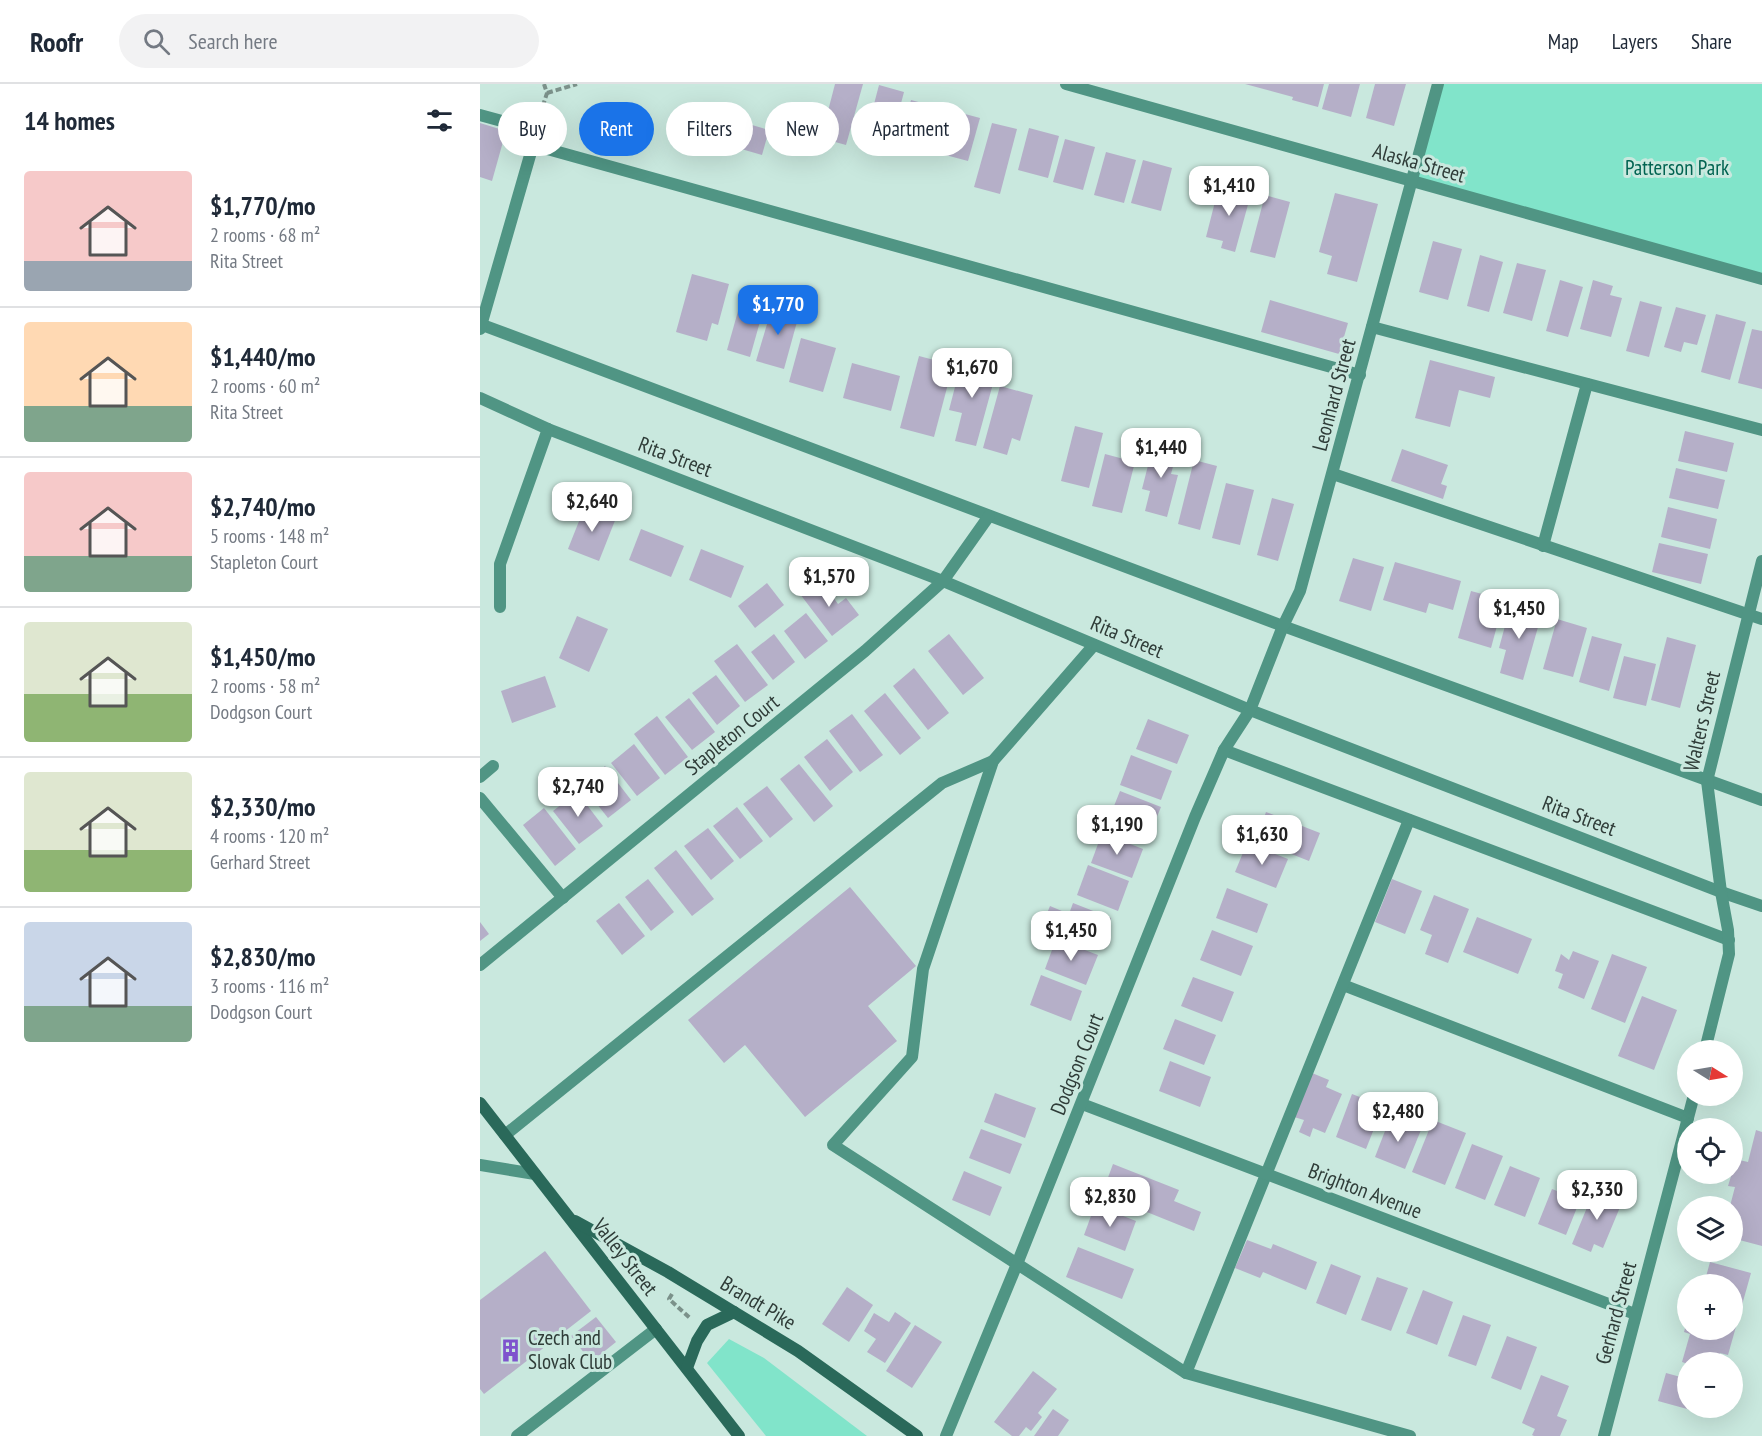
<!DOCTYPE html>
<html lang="en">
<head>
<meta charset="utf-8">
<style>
	:root { --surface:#fff; --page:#f2f2f3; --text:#1f2937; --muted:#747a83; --line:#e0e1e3; --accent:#1a73e8 }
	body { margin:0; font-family:"PT Sans Narrow",sans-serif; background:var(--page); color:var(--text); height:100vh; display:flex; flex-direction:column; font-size:22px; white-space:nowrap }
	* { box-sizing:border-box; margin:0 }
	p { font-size:20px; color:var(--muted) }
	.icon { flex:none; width:33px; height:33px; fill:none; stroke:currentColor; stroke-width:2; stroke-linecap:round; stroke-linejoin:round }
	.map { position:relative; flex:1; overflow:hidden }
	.sheet { display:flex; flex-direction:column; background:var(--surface); width:480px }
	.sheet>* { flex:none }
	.top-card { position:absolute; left:18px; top:18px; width:570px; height:54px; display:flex; gap:12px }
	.needle { width:39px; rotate:101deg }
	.fabs { position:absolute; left:1197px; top:956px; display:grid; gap:12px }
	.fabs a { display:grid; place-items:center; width:66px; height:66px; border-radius:50%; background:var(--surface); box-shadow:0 6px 24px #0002; font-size:30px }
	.price { position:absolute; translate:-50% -51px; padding:0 14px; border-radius:12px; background:#fff; color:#222; font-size:20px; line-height:39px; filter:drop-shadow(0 2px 3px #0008) }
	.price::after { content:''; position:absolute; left:50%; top:36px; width:18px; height:14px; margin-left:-9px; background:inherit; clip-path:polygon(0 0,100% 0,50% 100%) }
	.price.on { background:var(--accent); color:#fff }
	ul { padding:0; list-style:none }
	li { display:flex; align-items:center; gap:18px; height:150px; padding:0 24px }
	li+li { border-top:2px solid var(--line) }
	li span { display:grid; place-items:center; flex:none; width:168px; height:120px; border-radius:6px; color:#555 }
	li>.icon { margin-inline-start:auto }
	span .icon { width:72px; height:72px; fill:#fffc; stroke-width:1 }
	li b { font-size:26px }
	h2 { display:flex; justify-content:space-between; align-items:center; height:72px; padding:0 24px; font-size:26px }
	.pill { padding:0 21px; border-radius:27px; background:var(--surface); box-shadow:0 6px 24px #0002; font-size:21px; line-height:54px }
	.pill.on { background:var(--accent); color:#fff }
	header { display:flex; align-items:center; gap:36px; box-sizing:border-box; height:84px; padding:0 30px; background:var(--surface); border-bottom:2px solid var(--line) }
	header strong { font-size:28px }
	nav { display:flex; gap:33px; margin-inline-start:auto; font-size:21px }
	.search { width:420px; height:54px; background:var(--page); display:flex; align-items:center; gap:15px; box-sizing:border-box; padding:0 21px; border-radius:33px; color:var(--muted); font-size:22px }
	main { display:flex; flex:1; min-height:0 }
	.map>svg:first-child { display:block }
	.green { fill:#81e4ca }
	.building { fill:#b5afc8 }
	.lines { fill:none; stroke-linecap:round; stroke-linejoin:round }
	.path { stroke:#7b918a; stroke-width:4; stroke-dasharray:6 3; stroke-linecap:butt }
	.lane { stroke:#509584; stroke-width:12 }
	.street { stroke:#509584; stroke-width:12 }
	.secondary { stroke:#2a695a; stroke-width:12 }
	.labels { text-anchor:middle; stroke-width:6; stroke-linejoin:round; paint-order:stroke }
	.street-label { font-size:21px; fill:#2f3c38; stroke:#c9e8de }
	.park-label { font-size:21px; fill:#006351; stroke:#c9e8de }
	.poi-label { font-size:21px; fill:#2f3c38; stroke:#c9e8de; text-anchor:start }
</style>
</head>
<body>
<header>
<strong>Roofr</strong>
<div class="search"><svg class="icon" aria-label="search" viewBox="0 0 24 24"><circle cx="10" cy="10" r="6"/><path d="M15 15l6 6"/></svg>Search here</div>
<nav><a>Map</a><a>Layers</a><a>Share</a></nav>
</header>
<main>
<section class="sheet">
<h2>14 homes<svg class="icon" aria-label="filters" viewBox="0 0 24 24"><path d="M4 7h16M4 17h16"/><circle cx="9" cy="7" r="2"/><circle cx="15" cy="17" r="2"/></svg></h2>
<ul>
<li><span style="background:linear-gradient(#f6c9c9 75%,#9aa5b1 0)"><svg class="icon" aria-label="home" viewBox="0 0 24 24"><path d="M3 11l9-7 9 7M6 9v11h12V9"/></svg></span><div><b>$1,770/mo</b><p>2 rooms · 68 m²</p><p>Rita Street</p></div></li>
<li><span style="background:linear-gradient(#ffd9b3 70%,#7fa58c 0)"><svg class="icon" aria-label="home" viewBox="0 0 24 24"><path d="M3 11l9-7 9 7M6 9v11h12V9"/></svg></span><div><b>$1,440/mo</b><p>2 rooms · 60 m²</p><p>Rita Street</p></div></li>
<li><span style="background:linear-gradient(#f6c9c9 70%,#7fa58c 0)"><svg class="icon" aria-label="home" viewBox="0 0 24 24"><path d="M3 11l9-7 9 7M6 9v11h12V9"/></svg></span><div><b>$2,740/mo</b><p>5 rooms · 148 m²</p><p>Stapleton Court</p></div></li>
<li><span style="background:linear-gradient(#dfe7d0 60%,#8fb573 0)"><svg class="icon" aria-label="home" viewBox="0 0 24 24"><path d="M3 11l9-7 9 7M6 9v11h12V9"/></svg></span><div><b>$1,450/mo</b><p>2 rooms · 58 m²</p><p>Dodgson Court</p></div></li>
<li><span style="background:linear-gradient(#dfe7d0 65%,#8fb573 0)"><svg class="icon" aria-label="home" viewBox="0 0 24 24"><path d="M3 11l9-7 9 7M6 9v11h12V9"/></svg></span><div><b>$2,330/mo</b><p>4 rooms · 120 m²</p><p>Gerhard Street</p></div></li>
<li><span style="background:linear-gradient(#c9d6e8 70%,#7fa58c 0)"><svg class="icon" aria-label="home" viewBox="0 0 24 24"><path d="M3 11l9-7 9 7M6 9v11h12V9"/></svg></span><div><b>$2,830/mo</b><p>3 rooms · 116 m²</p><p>Dodgson Court</p></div></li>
</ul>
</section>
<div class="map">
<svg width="1282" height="1352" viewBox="0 0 1282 1352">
	<rect width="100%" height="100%" fill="#c9e8de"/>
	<g class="green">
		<path d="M958,0H1282V195L932,97Z"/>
		<path d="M249,1255L284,1274L387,1352H286L227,1279Z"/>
	</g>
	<g class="building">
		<path d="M355,0H383L366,61L341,54Z"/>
		<path d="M765,0H844L838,23L812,16L813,13Z"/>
		<path d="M849,0H880L871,33L842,25Z"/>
		<path d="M895,0H926L914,42L886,34Z"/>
		<path d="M399,1L424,8L407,72L382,66Z"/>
		<path d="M431,16L461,24L449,67L419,59Z"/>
		<path d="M470,26L500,34L488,77L458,69Z"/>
		<path d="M227,28L289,46L282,71L220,53Z"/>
		<path d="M0,39L26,47L12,97L0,93Z"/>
		<path d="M512,39L537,45L520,110L494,103Z"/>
		<path d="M549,44L579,52L568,94L538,86Z"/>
		<path d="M585,55L615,63L603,106L573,98Z"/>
		<path d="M626,68L656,76L644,119L614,111Z"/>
		<path d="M663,76L692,84L681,127L651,119Z"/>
		<path d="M754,101L772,106L755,168L741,164L743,157L726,153L738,106L752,109Z"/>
		<path d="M855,109L898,120L877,198L847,190L852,172L839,168Z"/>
		<path d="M785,111L810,118L795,174L770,168Z"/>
		<path d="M953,157L982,165L968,216L939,208Z"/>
		<path d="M1000,171L1023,178L1009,228L987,222Z"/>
		<path d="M1037,179L1066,186L1052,237L1023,229Z"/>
		<path d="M212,190L249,200L238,241L232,239L227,257L196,248Z"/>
		<path d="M1080,196L1103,203L1088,253L1066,247Z"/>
		<path d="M1113,196L1133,202L1130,211L1142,214L1131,253L1100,245Z"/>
		<path d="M264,206L287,213L270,273L247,266Z"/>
		<path d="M790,216L868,239L859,270L781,248Z"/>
		<path d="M1160,217L1182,223L1169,273L1146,267Z"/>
		<path d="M293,220L320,227L304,285L276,277Z"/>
		<path d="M1196,223L1226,231L1217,261L1204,258L1201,268L1184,263Z"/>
		<path d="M1236,230L1266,238L1250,296L1221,288Z"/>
		<path d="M1272,245L1282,247V305L1258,299Z"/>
		<path d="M321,254L356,264L343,308L309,298Z"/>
		<path d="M439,272L473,281L454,353L420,344Z"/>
		<path d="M482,276L517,285L496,362L475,357L482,329L469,326Z"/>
		<path d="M950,276L1015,293L1010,314L979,306L970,343L935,334Z"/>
		<path d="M372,279L420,292L411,327L363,314Z"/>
		<path d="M520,302L553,311L540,357L532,354L527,371L503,364Z"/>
		<path d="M595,342L623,349L609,404L581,397Z"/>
		<path d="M1205,347L1254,359L1247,388L1198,377Z"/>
		<path d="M674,358L698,364L691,390L698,391L687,433L665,427L670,407L662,405Z"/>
		<path d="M922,365L968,381L961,400L967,402L963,415L911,397Z"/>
		<path d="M625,370L655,378L642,429L612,422Z"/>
		<path d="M714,376L737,382L720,446L698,440Z"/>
		<path d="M1196,384L1245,396L1238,425L1189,414Z"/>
		<path d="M746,399L774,406L760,461L732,454Z"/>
		<path d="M792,414L814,420L798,477L777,471Z"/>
		<path d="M105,422L136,434L119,477L88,465Z"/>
		<path d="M1188,423L1237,435L1230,465L1181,453Z"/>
		<path d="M161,445L204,462L191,493L149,476Z"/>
		<path d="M1179,459L1228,470L1221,500L1172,488Z"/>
		<path d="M221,465L264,482L251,514L209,496Z"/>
		<path d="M873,474L904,483L891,527L859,517Z"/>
		<path d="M915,478L981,497L973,526L949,519L946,529L903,516Z"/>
		<path d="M340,495L358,520L366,514L379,531L352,552L320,510Z"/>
		<path d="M287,499L304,521L275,544L258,522Z"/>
		<path d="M991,507L1024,516L1011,564L978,554Z"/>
		<path d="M1031,520L1062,529L1043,596L1020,589L1026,566L1019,564Z"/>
		<path d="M326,529L348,557L325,575L304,547Z"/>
		<path d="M97,532L128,545L109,588L79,574Z"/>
		<path d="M1077,535L1107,544L1093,593L1063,585Z"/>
		<path d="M294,550L315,578L293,596L271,568Z"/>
		<path d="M469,550L504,594L483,611L448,567Z"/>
		<path d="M1112,552L1142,560L1129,607L1099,598Z"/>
		<path d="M1187,553L1216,561L1200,624L1171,616Z"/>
		<path d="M257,560L288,601L265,618L234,577Z"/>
		<path d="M1144,572L1176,580L1166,622L1133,614Z"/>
		<path d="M434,584L469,629L448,646L413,602Z"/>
		<path d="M236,591L260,622L237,641L212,609Z"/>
		<path d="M65,592L76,623L32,639L21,607Z"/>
		<path d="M405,609L441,654L420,671L384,627Z"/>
		<path d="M209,614L235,648L212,666L185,633Z"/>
		<path d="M372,630L403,671L380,688L349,647Z"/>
		<path d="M177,632L208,673L185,691L154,650Z"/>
		<path d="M668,635L709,651L697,680L656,665Z"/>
		<path d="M347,655L373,688L350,707L324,673Z"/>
		<path d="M154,660L180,694L157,712L131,679Z"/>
		<path d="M651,671L692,687L681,716L640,701Z"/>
		<path d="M319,680L353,722L334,738L300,695Z"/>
		<path d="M125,682L151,716L128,734L102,701Z"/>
		<path d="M287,702L313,735L290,754L263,720Z"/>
		<path d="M640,707L681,723L669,752L628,737Z"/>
		<path d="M97,708L123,742L99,760L73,727Z"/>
		<path d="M257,723L283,757L260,775L233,742Z"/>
		<path d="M64,724L96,765L75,782L43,741Z"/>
		<path d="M786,728L840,749L829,777L776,756Z"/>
		<path d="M228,744L254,777L231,796L204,762Z"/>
		<path d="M622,749L663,765L652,794L611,779Z"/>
		<path d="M767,759L808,775L796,804L755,788Z"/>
		<path d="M196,766L234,815L212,832L174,784Z"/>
		<path d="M608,781L649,797L638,827L597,811Z"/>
		<path d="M168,795L194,828L171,847L145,813Z"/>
		<path d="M912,795L942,807L925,850L895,838Z"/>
		<path d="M370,803L436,882L388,922L417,957L325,1033L265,961L244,979L208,936Z"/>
		<path d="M747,804L788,820L777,849L736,834Z"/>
		<path d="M954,811L989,825L968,879L945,870L952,851L940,846Z"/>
		<path d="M139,819L165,852L142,871L116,837Z"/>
		<path d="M593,819L631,834L620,861L563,839L570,822L589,830Z"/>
		<path d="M997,833L1052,855L1038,890L983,868Z"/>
		<path d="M0,838L9,850L0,857Z"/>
		<path d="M732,846L773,862L761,892L720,876Z"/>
		<path d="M576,855L618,871L606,901L565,885Z"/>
		<path d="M1093,867L1119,877L1104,915L1078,904L1083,890L1075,887L1081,870L1089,876Z"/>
		<path d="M1132,870L1167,883L1145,939L1111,925Z"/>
		<path d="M561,891L602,907L591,937L550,921Z"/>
		<path d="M713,893L754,908L742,938L701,922Z"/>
		<path d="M1162,912L1197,926L1174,986L1138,972Z"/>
		<path d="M695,935L736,951L724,981L683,965Z"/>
		<path d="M690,977L731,993L720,1023L679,1007Z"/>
		<path d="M832,989L849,996L846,1003L862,1010L845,1049L833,1044L830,1053L819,1048L824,1036L814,1033Z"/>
		<path d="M515,1009L556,1024L545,1054L504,1038Z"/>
		<path d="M872,1010L903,1022L886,1065L856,1053Z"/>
		<path d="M910,1034L941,1046L925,1085L895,1073Z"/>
		<path d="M953,1036L986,1049L965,1101L932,1088Z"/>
		<path d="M501,1045L542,1060L530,1090L489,1074Z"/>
		<path d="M1276,1046L1282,1048V1162L1252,1154V1122H1250L1255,1103L1248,1102L1252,1089L1255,1075L1268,1078Z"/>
		<path d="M992,1060L1023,1072L1005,1116L975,1104Z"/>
		<path d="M633,1080L699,1106L694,1117L721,1128L714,1147L632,1114L636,1103L626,1099Z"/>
		<path d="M1030,1082L1060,1094L1045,1133L1014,1121Z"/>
		<path d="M484,1087L522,1103L510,1132L472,1116Z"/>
		<path d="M1115,1104L1143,1116L1123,1164L1114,1160L1111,1168L1092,1160Z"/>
		<path d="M1072,1105L1100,1116L1086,1151L1058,1140Z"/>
		<path d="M615,1121L656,1137L645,1167L604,1151Z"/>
		<path d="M767,1156L791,1165L793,1160L837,1178L826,1206L783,1188L780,1194L755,1184Z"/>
		<path d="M598,1163L654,1185L642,1215L586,1193Z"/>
		<path d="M65,1167L111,1227L4,1310L0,1305V1216Z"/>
		<path d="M1230,1178L1271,1189L1262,1221L1252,1218V1200H1224Z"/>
		<path d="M851,1180L881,1192L866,1231L836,1219Z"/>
		<path d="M897,1193L928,1204L911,1247L881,1236Z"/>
		<path d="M367,1203L393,1221L369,1258L342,1240Z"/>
		<path d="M943,1206L973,1218L957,1261L926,1249Z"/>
		<path d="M415,1228L431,1239L405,1279L387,1268L396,1255L384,1247L394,1229L409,1238Z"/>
		<path d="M983,1231L1011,1241L996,1282L968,1272Z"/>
		<path d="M116,1233L136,1258L111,1278L91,1252Z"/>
		<path d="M1207,1237L1208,1245H1252V1237L1257,1239L1248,1271L1240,1269L1238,1278H1208V1280L1202,1278L1210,1250L1204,1248Z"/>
		<path d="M435,1241L462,1258L432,1304L406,1287Z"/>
		<path d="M1027,1252L1057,1263L1041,1306L1011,1294Z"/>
		<path d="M553,1287L577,1305L558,1329L562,1333L551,1347L546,1343L539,1352H532L514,1338Z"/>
		<path d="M1186,1289L1208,1295V1323H1231L1229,1331L1178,1317Z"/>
		<path d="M1061,1291L1089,1302L1077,1332L1087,1336L1080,1352H1054L1052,1351L1055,1345L1042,1339Z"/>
		<path d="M573,1325L589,1336L578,1352H554Z"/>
	</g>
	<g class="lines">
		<g class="path">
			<path d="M67,9L97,0"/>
			<path d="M60,31L67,9L64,0"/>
			<path d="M192,1210L189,1215L210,1234"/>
		</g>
		<g class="lane">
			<path d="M0,31L55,46"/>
			<path d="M53,61L880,291"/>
			<path d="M892,243L1282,346"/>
			<path d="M853,390L1282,535"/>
			<path d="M1063,462L1107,300"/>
			<path d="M614,561L513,677L443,885L432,973L353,1061L706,1289L930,1352"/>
			<path d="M744,666L1249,856"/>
			<path d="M0,693L13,682"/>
			<path d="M0,714L83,814"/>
			<path d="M863,901L1208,1034"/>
			<path d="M25,1051L462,699L513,677"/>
			<path d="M0,1081L55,1090"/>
			<path d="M706,1289L929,736"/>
			<path d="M37,1352L176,1245"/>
		</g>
		<g class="street">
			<path d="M586,0L1282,195"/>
			<path d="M0,240L803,542L1282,716"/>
			<path d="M0,245L53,61L55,46"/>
			<path d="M0,314L68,345L463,497L770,626L1241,808L1282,822"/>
			<path d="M20,523V480L68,345"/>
			<path d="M0,881L385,567L463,497L509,432"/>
			<path d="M1225,966L1249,870L1248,846L1241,808L1227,697L1282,477"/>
			<path d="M602,1020L1155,1230"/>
			<path d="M466,1352L537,1180L715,733L744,666L770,626L803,542L820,507L958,0"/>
			<path d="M1124,1352L1214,1011"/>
		</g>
		<g class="secondary">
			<path d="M0,1019L259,1352"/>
			<path d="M95,1137L188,1188L318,1267L437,1352"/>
			<path d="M207,1284L217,1257L227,1241L254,1228"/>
		</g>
	</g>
	<defs>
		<symbol id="building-bare" viewBox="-9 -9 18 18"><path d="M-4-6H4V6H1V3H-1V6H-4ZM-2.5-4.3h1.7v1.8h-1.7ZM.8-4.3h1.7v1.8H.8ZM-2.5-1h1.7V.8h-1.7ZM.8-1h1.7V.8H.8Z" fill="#7e54cd" stroke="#c9e8de" stroke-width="2.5" paint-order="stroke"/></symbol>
	</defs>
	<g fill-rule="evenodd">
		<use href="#building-bare" x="14" y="1250" width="33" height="33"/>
	</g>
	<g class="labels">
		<g class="street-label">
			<text transform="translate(939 79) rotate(16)" y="7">Alaska Street</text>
			<text transform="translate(854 311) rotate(-75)" y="7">Leonhard Street</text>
			<text transform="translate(195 373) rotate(21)" y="7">Rita Street</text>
			<text transform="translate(647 553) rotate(23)" y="7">Rita Street</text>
			<text transform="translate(1222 637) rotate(-77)" y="7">Walters Street</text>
			<text transform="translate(252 651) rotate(-39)" y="7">Stapleton Court</text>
			<text transform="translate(1099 732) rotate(21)" y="7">Rita Street</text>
			<text transform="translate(597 980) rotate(-68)" y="7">Dodgson Court</text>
			<text transform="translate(885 1107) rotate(21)" y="7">Brighton Avenue</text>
			<text transform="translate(145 1173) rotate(52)" y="7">Valley Street</text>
			<text transform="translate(278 1219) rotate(31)" y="7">Brandt Pike</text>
			<text transform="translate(1136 1229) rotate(-75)" y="7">Gerhard Street</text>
		</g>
		<g class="park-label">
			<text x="1197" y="91">Patterson Park</text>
		</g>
		<g class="poi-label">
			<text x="48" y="1261">Czech and<tspan x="48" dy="24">Slovak Club</tspan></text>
		</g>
	</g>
</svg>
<div class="fabs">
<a><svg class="needle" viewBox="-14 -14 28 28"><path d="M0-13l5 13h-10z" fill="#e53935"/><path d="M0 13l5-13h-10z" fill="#747a83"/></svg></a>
<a><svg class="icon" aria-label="locate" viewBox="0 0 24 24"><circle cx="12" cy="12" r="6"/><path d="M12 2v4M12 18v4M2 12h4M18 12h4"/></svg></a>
<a><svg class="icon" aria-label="layers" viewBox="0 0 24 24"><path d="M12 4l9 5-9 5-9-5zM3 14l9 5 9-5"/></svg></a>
<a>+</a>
<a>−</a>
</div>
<b class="price" style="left:749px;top:133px">$1,410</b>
<b class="price on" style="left:298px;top:252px">$1,770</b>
<b class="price" style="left:492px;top:315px">$1,670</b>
<b class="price" style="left:681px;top:395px">$1,440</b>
<b class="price" style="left:112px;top:449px">$2,640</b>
<b class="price" style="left:349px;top:524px">$1,570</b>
<b class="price" style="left:1039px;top:556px">$1,450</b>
<b class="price" style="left:98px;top:734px">$2,740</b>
<b class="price" style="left:637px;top:772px">$1,190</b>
<b class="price" style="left:782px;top:782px">$1,630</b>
<b class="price" style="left:591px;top:878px">$1,450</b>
<b class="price" style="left:918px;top:1059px">$2,480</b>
<b class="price" style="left:1117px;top:1137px">$2,330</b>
<b class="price" style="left:630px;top:1144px">$2,830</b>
<div class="top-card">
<a class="pill">Buy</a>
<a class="pill on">Rent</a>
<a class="pill">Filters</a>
<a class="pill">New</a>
<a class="pill">Apartment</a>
</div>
</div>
</main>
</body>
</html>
